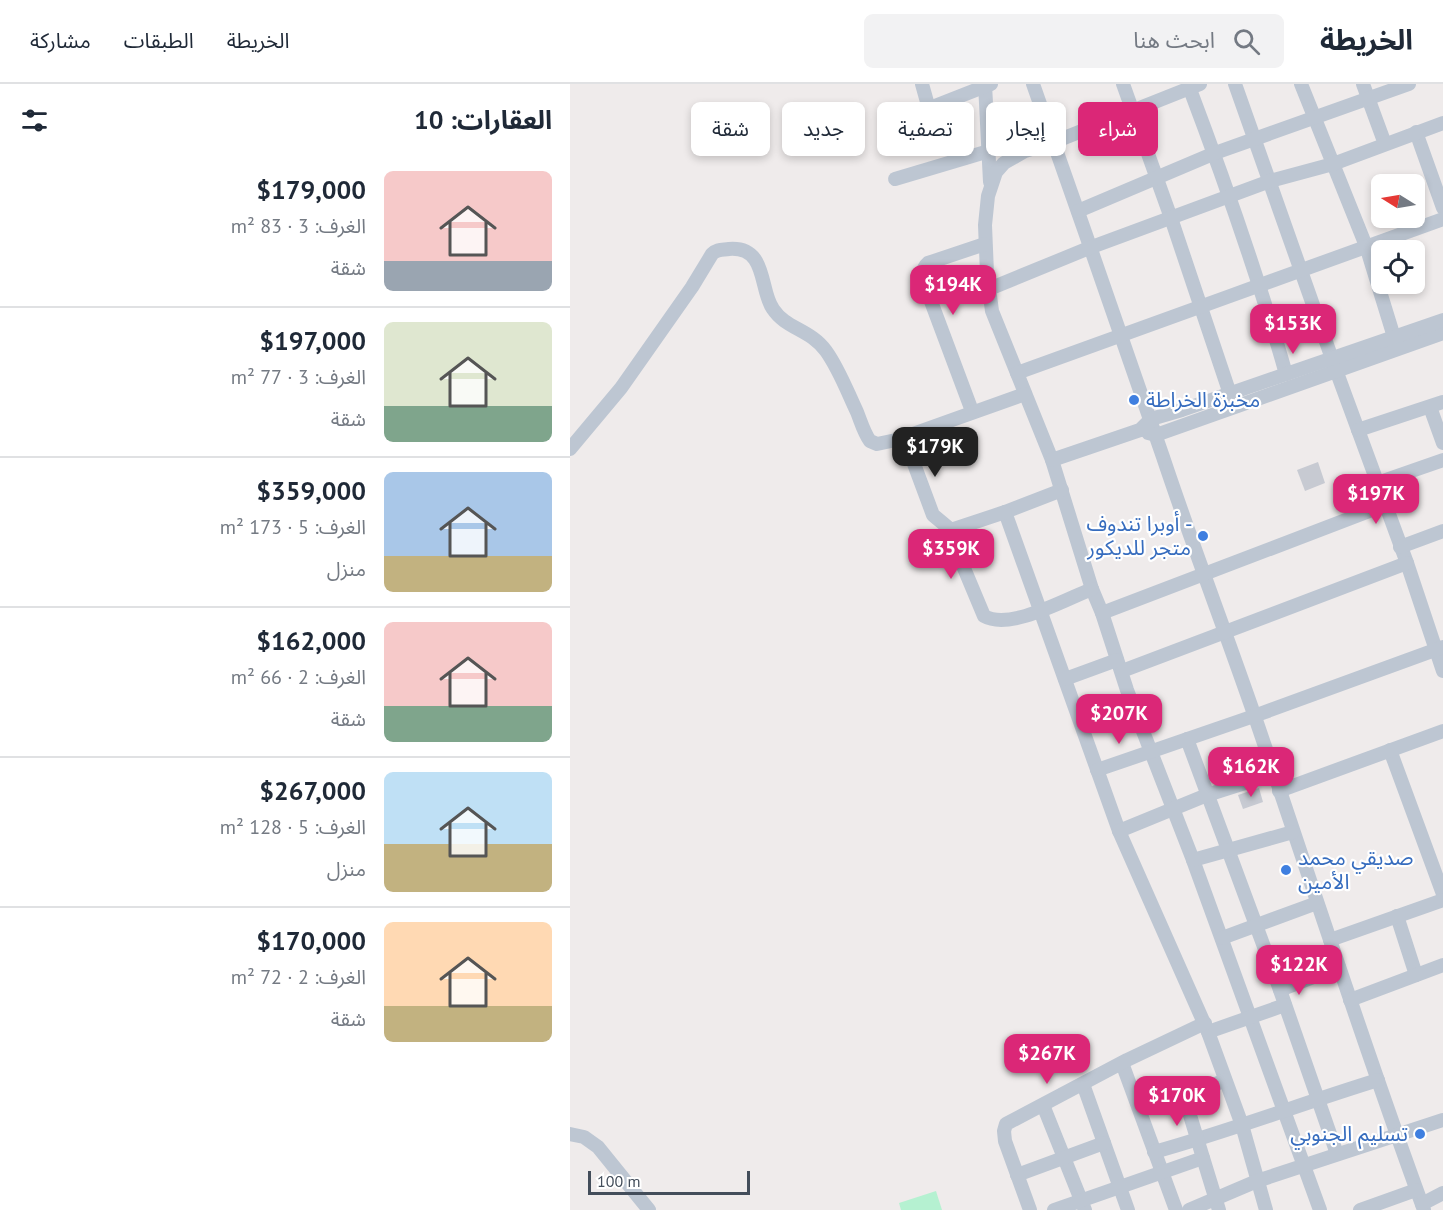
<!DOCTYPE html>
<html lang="ar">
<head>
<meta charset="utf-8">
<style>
	:root { --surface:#fff; --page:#f2f2f3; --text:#1f2937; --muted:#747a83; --line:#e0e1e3; --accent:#db2777 }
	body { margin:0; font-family:"PT Sans","Noto Sans Arabic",sans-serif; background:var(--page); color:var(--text); direction:rtl; height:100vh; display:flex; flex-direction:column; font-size:22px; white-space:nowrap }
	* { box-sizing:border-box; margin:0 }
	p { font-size:20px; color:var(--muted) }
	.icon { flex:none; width:33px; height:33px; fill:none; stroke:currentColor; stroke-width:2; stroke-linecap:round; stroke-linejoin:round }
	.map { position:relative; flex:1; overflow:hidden; direction:ltr }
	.details { display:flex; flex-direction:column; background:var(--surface); width:570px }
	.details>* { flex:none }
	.banner { position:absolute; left:18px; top:18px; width:570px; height:54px; direction:rtl; display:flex; gap:12px }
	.needle { width:39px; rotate:281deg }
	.fabs { position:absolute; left:801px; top:90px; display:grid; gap:12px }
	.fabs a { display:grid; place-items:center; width:54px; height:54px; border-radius:9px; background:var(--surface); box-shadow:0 3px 9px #0003; font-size:30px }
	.scale { position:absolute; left:18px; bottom:15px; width:162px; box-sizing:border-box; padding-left:6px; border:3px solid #434d5a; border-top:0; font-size:16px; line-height:21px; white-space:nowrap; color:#434d5a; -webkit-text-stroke:4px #fff; paint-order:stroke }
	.price { position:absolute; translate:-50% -51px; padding:0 14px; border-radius:12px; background:var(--accent); color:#fff; font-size:20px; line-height:39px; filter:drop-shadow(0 2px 3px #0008) }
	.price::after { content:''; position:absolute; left:50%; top:36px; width:18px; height:14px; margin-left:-9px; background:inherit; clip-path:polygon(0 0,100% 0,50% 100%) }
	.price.on { background:#222; color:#fff }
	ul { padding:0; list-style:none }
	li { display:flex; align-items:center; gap:18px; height:150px; padding:0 18px }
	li+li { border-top:2px solid var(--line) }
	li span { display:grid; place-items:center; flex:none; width:168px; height:120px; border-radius:9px; color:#555 }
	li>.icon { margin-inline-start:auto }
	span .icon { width:72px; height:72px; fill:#fffc; stroke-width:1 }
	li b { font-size:26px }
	h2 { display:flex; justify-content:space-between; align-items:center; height:72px; padding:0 18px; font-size:26px }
	.pill { padding:0 21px; border-radius:9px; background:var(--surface); box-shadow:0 3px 9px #0003; font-size:21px; line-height:54px }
	.pill.on { background:var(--accent); color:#fff }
	header { display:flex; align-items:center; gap:36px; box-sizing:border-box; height:84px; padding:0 30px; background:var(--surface); border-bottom:2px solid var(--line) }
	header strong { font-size:28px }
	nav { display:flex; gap:33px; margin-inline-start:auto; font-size:21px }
	.search { width:420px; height:54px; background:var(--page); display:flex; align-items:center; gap:15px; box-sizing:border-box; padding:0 21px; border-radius:9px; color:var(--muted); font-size:22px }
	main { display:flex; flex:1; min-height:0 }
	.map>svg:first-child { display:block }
	.green { fill:#b5f1d1 }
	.building { fill:#c7cad2 }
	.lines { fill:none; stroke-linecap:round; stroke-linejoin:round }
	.minor { stroke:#bdc6d2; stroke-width:14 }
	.shop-dot { fill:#3f7fe0; stroke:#fff; stroke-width:2 }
	.labels { text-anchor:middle; stroke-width:4.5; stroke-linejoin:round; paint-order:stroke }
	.shop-label { font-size:21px; fill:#366cbe; stroke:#fff; text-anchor:start }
</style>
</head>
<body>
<header>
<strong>الخريطة</strong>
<div class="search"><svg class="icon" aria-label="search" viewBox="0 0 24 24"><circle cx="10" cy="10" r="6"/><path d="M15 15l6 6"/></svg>ابحث هنا</div>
<nav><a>الخريطة</a><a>الطبقات</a><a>مشاركة</a></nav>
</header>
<main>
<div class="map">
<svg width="873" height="1126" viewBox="0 0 873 1126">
	<rect width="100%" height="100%" fill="#efebeb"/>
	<path class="green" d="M366,1107L372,1126H331L329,1119Z"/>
	<g class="building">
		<path d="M748,378L755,399L735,407L727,386Z"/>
		<path d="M689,704L693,718L673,725L668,711Z"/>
	</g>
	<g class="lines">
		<g class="minor">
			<path d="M352,0L359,25"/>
			<path d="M415,0L420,98"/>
			<path d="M463,0C507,124 550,249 593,373C622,460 655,546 685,633C741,797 794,963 854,1126"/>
			<path d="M553,0L601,134L660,310"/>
			<path d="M618,0C654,95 688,192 716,290"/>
			<path d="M630,0L484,58L455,67L434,79L426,88L418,112L415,141L417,189L422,227L482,376L522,505L532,529L557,606L623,776L750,1126"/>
			<path d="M665,0L766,286L837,479L873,587"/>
			<path d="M731,0L796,162L824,253"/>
			<path d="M793,0L815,60"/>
			<path d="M314,42L421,0"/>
			<path d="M846,48L873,124"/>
			<path d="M325,95L419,67"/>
			<path d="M508,127L645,69L839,0"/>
			<path d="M419,205L519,164L700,97L763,80L873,39"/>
			<path d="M447,289C589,239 731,185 873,135"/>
			<path d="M860,323L873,359"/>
			<path d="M402,327L356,204C353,194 350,186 358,179L415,160"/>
			<path d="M788,346L873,318"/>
			<path d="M578,349L586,351L873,249"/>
			<path d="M334,353L363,431L381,446"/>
			<path d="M0,365L51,304L122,203L142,170C147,165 152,166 159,165C198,162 189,206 203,225C216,245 240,245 256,267C269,285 277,307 287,328C291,338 294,349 300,357L307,360L326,356L455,310"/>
			<path d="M482,376L570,346L581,335L612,326L873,236"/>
			<path d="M807,399L873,376"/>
			<path d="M492,406L435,428L549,747L638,948L672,1041L696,1126"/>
			<path d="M435,428L381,446L391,477L414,532C440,547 496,515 522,505"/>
			<path d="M830,463L873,447"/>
			<path d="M532,529L815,421"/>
			<path d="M552,587L837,479"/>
			<path d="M495,595L547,576"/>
			<path d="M617,655L710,906L767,1070"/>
			<path d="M820,666L873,810"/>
			<path d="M527,686L684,632L873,563"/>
			<path d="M709,707L873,647"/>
			<path d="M549,747L637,711L703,690"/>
			<path d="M623,776L723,748"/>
			<path d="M827,832L846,891"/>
			<path d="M652,854L747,819"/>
			<path d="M760,856L873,816"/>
			<path d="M710,906L769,883"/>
			<path d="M780,916L873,881"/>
			<path d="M638,948L715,921"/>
			<path d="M552,979L606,1126"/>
			<path d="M513,1000L558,1126"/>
			<path d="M473,1021L515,1126"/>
			<path d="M0,1050L14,1053L28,1063L79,1126"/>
			<path d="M584,1068C660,1047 733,1019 808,996"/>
			<path d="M447,1091L534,1059"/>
			<path d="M852,1120L873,1109"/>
			<path d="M460,1126L435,1057L434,1047L436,1040L557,976L635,939"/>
			<path d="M484,1126L633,1074"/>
			<path d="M619,1126L687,1097L873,1036"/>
			<path d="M649,1126L615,1015L616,1013L655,996"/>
			<path d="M790,1126L846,1106"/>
		</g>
	</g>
	<g class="shop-dot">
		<circle cx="564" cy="316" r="6"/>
		<circle cx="633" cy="452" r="6"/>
		<circle cx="716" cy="786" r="6"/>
		<circle cx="850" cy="1050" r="6"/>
	</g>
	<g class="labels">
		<g class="shop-label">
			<text x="576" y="323">مخبزة الخراطة</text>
			<text x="621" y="447" text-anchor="end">أوبرا تندوف -<tspan x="621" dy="24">متجر للديكور</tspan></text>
			<text x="728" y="781">صديقي محمد<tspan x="728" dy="24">الأمين</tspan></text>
			<text x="838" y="1057" text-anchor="end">تسليم الجنوبي</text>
		</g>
	</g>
</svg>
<div class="fabs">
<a><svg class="needle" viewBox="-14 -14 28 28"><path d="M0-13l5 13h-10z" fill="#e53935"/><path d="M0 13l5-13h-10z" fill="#747a83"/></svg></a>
<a><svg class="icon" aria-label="locate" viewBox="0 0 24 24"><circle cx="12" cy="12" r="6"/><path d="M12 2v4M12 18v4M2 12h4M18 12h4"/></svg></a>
</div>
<div class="scale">100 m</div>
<b class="price" style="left:383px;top:232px">$194K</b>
<b class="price" style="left:723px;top:271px">$153K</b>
<b class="price on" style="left:365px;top:394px">$179K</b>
<b class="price" style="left:806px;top:441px">$197K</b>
<b class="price" style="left:381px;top:496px">$359K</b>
<b class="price" style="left:549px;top:661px">$207K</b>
<b class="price" style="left:681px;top:714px">$162K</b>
<b class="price" style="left:729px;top:912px">$122K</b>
<b class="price" style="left:477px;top:1001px">$267K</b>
<b class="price" style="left:607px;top:1043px">$170K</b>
<div class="banner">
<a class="pill on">شراء</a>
<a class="pill">إيجار</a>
<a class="pill">تصفية</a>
<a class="pill">جديد</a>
<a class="pill">شقة</a>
</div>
</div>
<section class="details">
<h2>العقارات: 10<svg class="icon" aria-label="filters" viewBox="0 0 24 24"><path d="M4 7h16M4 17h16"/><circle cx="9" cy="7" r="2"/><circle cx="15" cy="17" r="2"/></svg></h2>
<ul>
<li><span style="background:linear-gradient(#f6c9c9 75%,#9aa5b1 0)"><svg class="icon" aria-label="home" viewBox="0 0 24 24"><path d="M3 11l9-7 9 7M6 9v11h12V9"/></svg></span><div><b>$179,000</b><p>الغرف: 3 · 83 m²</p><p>شقة</p></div></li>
<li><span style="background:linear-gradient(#dfe7d0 70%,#7fa58c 0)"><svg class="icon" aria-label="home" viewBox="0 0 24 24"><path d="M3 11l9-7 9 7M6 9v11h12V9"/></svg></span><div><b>$197,000</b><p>الغرف: 3 · 77 m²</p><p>شقة</p></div></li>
<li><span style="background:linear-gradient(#a9c7e8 70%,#c2b280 0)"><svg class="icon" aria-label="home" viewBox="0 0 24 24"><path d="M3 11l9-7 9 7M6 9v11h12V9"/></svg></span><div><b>$359,000</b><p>الغرف: 5 · 173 m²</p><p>منزل</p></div></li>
<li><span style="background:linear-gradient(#f6c9c9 70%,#7fa58c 0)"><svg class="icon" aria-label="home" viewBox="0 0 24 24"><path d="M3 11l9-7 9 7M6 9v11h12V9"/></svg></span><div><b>$162,000</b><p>الغرف: 2 · 66 m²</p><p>شقة</p></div></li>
<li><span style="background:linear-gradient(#bfe0f5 60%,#c2b280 0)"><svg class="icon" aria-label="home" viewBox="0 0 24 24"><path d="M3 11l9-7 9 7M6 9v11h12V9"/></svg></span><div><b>$267,000</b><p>الغرف: 5 · 128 m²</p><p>منزل</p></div></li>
<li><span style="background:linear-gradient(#ffd9b3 70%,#c2b280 0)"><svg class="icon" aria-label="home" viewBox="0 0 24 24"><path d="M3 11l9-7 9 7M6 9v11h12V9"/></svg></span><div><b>$170,000</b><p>الغرف: 2 · 72 m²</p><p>شقة</p></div></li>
</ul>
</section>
</main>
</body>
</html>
